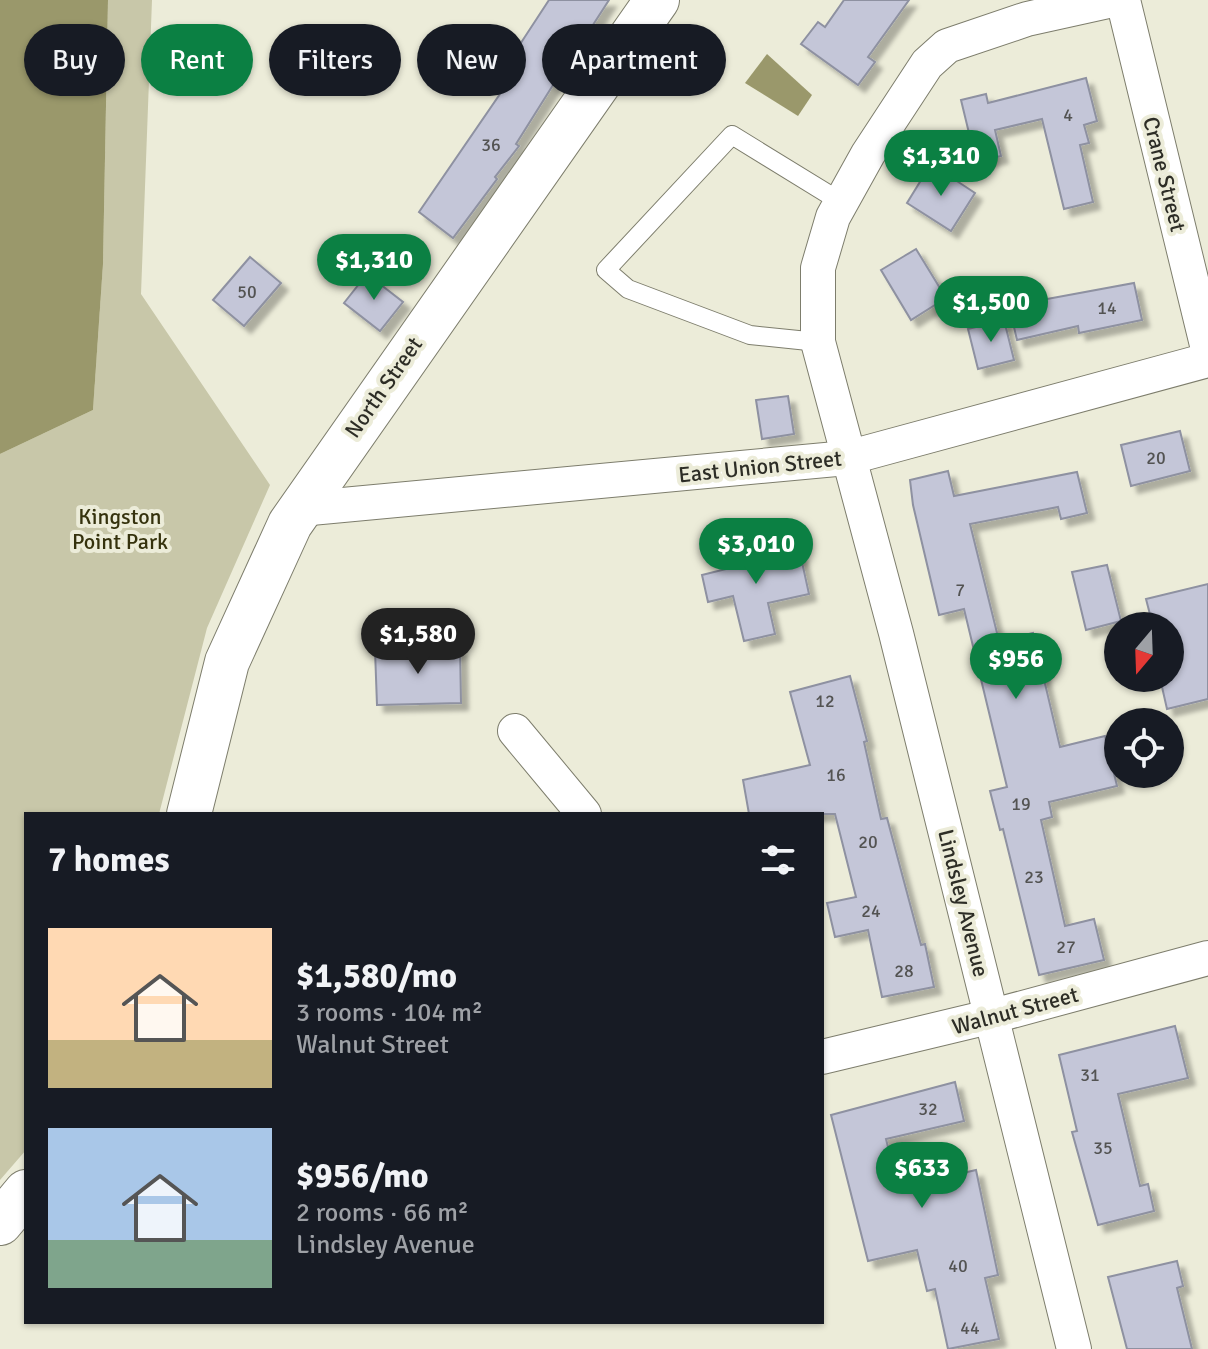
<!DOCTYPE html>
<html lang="en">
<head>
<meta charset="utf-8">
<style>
	:root { --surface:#171b24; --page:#242831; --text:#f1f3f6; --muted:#9ea1a6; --accent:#0b8043 }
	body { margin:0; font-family:Signika,sans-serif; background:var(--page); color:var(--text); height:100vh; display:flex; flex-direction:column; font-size:30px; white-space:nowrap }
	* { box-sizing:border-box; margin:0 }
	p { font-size:26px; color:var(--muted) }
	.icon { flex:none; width:44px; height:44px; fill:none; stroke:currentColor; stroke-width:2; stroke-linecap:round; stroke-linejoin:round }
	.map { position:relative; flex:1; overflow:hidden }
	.side { position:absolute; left:24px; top:812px; width:800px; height:512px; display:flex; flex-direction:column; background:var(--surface); border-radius:0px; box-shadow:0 2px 6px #0004 }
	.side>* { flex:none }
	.guide { position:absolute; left:24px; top:24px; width:800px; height:72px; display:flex; gap:16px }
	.needle { width:52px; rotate:199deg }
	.controls { position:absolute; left:1104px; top:612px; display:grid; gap:16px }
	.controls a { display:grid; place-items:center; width:80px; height:80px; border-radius:50%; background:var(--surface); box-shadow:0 2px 6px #0004; font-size:40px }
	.price { position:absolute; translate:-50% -68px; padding:0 18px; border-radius:28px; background:var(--accent); color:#fff; font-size:26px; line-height:52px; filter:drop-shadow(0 2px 4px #0008) }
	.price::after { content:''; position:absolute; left:50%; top:48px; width:24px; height:18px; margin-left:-12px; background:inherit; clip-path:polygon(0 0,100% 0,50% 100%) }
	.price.selected { background:#222; color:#fff }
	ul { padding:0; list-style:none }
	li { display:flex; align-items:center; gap:24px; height:200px; padding:0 24px }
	li span { display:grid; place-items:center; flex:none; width:224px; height:160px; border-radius:0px; color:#555 }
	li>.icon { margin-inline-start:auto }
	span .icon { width:96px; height:96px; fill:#fffc; stroke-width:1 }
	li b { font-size:34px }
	h2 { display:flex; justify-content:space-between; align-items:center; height:96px; padding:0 24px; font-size:34px }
	.pill { padding:0 28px; border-radius:36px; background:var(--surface); box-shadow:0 2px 6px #0004; font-size:28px; line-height:72px }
	.pill.selected { background:var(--accent); color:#fff }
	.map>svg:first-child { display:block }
	.green { fill:#c8c7a9 }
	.water { fill:#9a986b }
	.building { fill:#c4c6d8; stroke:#8e91a1; stroke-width:2; filter:url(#shadow) }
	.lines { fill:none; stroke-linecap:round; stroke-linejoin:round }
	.lane-casing { stroke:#7d7d6c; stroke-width:20 }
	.street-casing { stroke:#7d7d6c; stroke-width:36 }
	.secondary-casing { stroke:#7d7d6c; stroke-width:46 }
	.lane { stroke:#fff; stroke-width:18 }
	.street { stroke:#fff; stroke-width:34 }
	.secondary { stroke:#fff; stroke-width:44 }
	.labels { text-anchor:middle; stroke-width:8; stroke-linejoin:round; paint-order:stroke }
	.number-label { font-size:18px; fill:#535352 }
	.street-label { font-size:22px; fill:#2d2d26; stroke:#ececd9 }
	.park-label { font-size:22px; fill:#35320d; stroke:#ececd9 }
</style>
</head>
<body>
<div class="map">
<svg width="1208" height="1349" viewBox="0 0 1208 1349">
	<defs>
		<filter id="shadow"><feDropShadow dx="7" dy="7" stdDeviation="2" flood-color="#0004"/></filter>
	</defs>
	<rect width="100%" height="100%" fill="#ececd9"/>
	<path class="green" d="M108,0H152L141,294L270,485L207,628L159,814H26V1150L0,1180V454L93,410L103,264Z"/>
	<g class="water">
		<path d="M0,0H108L103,264L93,410L0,454Z"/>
		<path d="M767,54L812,95L798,116L745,83Z"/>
	</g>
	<g class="building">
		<path d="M549,0H609L591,28L594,30L579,52L575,50L516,144L519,146L495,177L497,179L453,238L419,212L502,91L486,81L505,50L513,55Z"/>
		<path d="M844,0H909L868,57L875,62L858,85L801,44L818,22L825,27Z"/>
		<path d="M1086,78L1097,121L1084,125L1089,143L1080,145L1093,202L1064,209L1042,119L995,130L1001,156L976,162L961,100L986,94L988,103Z"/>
		<path d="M931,164L975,193L951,231L907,203Z"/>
		<path d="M916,249L946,298L911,320L881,270Z"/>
		<path d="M250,257L281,283L244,326L213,300Z"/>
		<path d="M367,274L403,302L380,331L344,303Z"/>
		<path d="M1134,283L1142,320L1079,333L1078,326L1017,340L1009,306Z"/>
		<path d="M1004,320L1014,360L978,369L968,329Z"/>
		<path d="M788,396L794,434L762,439L756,400Z"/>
		<path d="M1180,431L1190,471L1131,486L1121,445Z"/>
		<path d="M948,471L954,496L1077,472L1087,513L1061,519L1058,507L970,524L999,641L1033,633L1060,747L1105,736L1117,786L1049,802L1052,817L1041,820L1065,926L1094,919L1104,960L1039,975L1003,829L1000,830L990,791L1007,787L964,609L939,615L913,505L910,480Z"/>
		<path d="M753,541L758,563L800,553L809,594L768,603L775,634L744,641L733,596L708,602L702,575L726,569L722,548Z"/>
		<path d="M1107,565L1121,621L1086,630L1072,572Z"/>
		<path d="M1208,584V699L1167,709L1160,678H1170V626H1153L1146,599Z"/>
		<path d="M460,648L461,703L377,705L375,650Z"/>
		<path d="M850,676L867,741L864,742L881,819L887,818L921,945L925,944L934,987L882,997L868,930L835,937L827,903L856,897L835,814H749L743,780L810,765L790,692Z"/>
		<path d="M1175,1026L1188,1078L1118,1094L1140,1186L1148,1184L1154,1211L1098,1225L1072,1132L1077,1131L1059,1055Z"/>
		<path d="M955,1082L964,1121L886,1139L898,1188L976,1170L998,1275L985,1278L999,1339L948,1349L935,1289L927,1291L917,1250L868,1261L831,1115Z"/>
		<path d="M1177,1261L1183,1286L1177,1288L1192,1349H1127L1108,1277Z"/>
	</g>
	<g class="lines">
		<defs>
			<path id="lane" d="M818,342L750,335L628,289L606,270L732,135L841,202"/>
			<g id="street">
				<path d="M1123,0L1208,349"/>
				<path d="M300,509L847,458L1208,360"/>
				<path d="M515,731L584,814"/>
				<path d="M822,1057L993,1016L1208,958"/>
				<path d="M1074,1349L896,633L818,342V268L833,217L868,154L927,64L947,46L1027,19L1113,0"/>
			</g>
			<g id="secondary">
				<path d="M189,814L227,662L290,524L657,0"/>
				<path d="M0,1223L26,1192"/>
			</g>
		</defs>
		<use href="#lane" class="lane-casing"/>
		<use href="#street" class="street-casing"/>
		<use href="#secondary" class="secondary-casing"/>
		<use href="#lane" class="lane"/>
		<use href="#street" class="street"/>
		<use href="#secondary" class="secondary"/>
	</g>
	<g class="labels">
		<g class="number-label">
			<text x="1068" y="121">4</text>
			<text x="491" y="151">36</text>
			<text x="247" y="298">50</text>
			<text x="1107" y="314">14</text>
			<text x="1156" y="464">20</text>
			<text x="960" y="596">7</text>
			<text x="825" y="707">12</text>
			<text x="836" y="781">16</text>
			<text x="1021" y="810">19</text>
			<text x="868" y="848">20</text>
			<text x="1034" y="883">23</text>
			<text x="871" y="917">24</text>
			<text x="1066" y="953">27</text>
			<text x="904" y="977">28</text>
			<text x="1090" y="1081">31</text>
			<text x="928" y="1115">32</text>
			<text x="1103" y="1154">35</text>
			<text x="958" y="1272">40</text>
			<text x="970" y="1334">44</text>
		</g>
		<g class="street-label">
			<text transform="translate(1165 174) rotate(76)" y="8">Crane Street</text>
			<text transform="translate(383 387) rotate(-55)" y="8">North Street</text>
			<text transform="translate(760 466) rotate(-6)" y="8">East Union Street</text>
			<text transform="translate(964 903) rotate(76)" y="8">Lindsley Avenue</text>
			<text transform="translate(1015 1010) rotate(-15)" y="8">Walnut Street</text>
		</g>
		<g class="park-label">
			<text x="120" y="524">Kingston<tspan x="120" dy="25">Point Park</tspan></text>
		</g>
	</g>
</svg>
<div class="controls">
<a><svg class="needle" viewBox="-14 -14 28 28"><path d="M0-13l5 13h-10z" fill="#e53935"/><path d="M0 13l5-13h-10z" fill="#9ea1a6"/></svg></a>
<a><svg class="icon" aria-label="locate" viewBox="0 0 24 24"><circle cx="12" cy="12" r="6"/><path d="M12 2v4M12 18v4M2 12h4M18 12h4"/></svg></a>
</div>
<b class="price" style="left:941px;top:198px">$1,310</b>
<b class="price" style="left:374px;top:302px">$1,310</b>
<b class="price" style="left:991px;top:344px">$1,500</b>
<b class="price" style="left:756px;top:586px">$3,010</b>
<b class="price selected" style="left:418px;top:676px">$1,580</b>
<b class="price" style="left:1016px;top:701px">$956</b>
<b class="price" style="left:922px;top:1210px">$633</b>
<div class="guide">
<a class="pill">Buy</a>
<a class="pill selected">Rent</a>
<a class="pill">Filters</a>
<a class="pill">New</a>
<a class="pill">Apartment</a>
</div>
<section class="side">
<h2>7 homes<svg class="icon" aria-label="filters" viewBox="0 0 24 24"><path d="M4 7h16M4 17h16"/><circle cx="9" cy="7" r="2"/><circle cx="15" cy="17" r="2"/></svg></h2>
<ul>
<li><span style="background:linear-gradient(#ffd9b3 70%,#c2b280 0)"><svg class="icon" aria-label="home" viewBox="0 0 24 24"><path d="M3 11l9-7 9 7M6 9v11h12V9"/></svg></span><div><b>$1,580/mo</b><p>3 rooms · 104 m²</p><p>Walnut Street</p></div></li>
<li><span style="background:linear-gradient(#a9c7e8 70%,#7fa58c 0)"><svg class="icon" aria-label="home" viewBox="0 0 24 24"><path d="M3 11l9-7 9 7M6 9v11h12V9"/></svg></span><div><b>$956/mo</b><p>2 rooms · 66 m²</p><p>Lindsley Avenue</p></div></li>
</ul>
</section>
</div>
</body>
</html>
